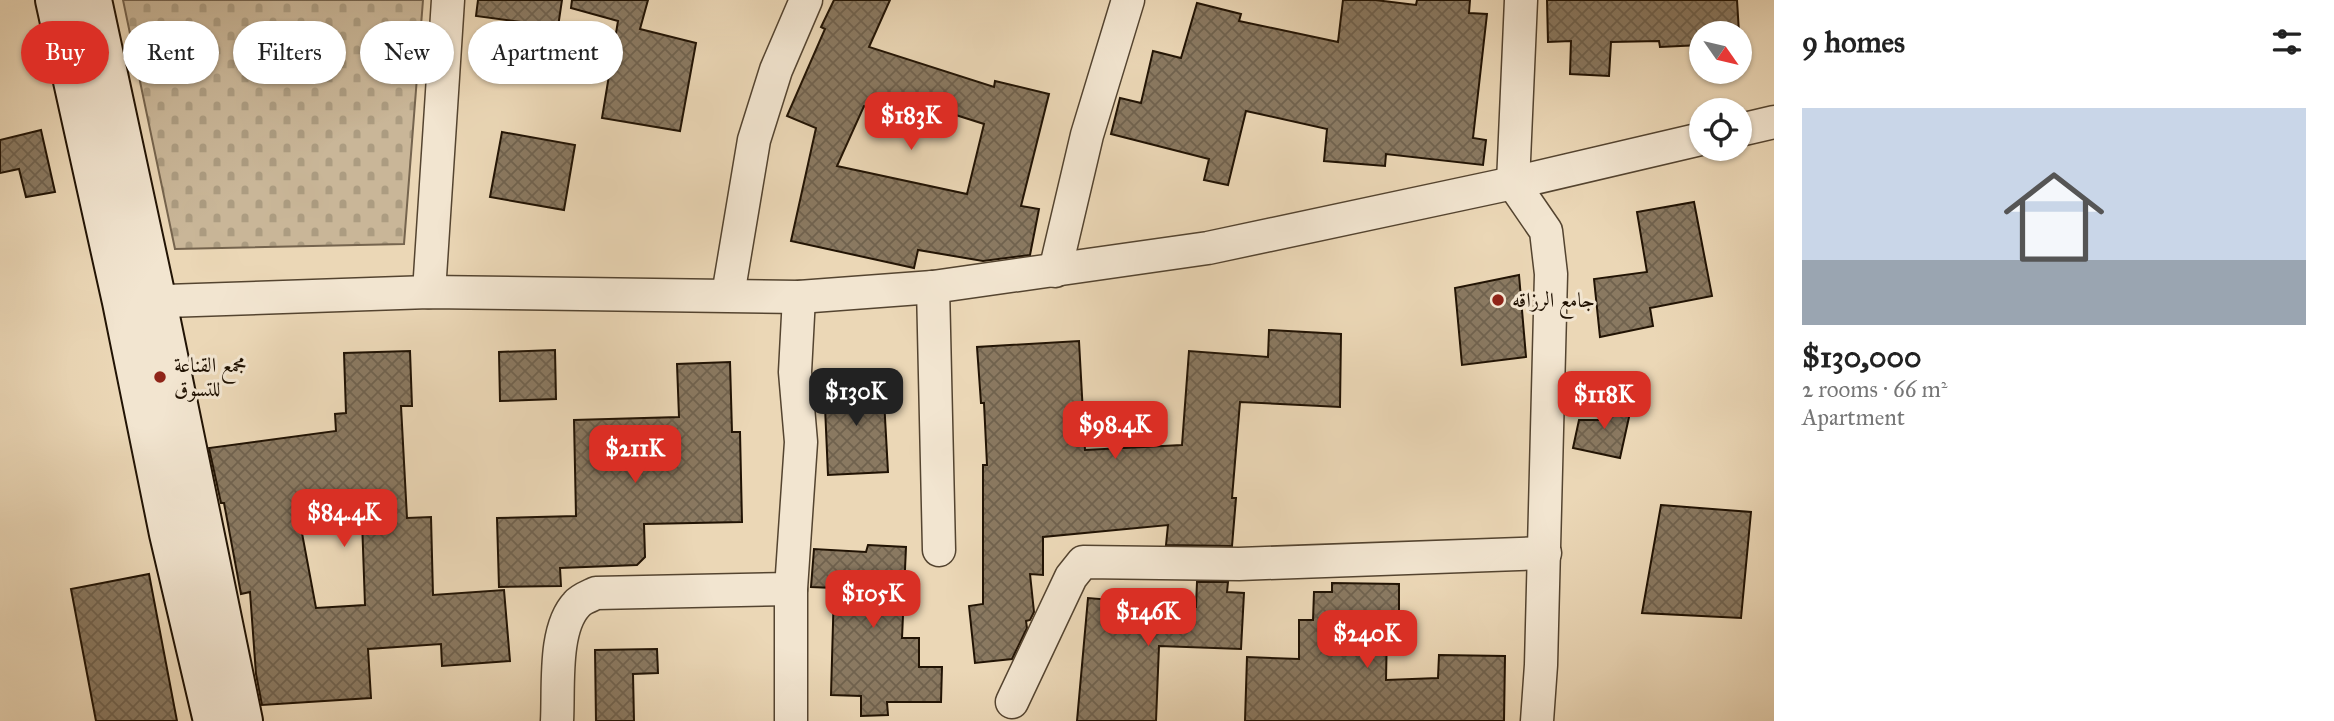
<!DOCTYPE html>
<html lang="en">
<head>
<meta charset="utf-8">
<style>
	:root { --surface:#fff; --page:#f2f2f2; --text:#222; --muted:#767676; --line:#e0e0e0; --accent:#d93025 }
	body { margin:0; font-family:"IM FELL Great Primer",Amiri,serif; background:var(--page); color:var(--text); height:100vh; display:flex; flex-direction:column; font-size:26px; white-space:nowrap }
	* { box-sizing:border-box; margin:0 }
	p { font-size:23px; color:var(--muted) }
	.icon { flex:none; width:38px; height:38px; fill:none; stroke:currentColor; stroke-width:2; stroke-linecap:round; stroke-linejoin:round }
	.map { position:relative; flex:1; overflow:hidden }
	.drawer { display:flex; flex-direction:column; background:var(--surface); width:560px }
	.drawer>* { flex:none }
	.top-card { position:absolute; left:21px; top:21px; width:665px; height:63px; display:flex; gap:14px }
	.needle { width:46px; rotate:124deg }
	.tools { position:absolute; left:1689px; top:21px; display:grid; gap:14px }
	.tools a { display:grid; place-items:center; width:63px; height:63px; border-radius:50%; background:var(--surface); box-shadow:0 2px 5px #0004; font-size:35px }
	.price { position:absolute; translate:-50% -60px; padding:0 16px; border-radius:14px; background:var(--accent); color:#fff; font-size:23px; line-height:46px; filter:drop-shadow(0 2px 4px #0008) }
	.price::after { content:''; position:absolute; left:50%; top:42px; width:21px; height:16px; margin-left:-10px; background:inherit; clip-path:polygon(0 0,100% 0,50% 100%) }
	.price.current { background:#222; color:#fff }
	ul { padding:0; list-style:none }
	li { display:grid; align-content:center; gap:14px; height:371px; padding:0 28px }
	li+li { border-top:2px solid var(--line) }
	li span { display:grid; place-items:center; height:217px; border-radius:0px; color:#555 }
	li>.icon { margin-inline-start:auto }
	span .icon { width:126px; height:126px; fill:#fffc; stroke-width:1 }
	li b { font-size:30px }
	h2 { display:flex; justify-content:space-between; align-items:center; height:84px; padding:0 28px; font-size:30px }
	.tag { padding:0 24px; border-radius:32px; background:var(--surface); box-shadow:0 2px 5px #0004; font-size:24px; line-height:63px }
	.tag.current { background:var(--accent); color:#fff }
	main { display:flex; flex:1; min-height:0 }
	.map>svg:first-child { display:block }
	.cemetery { fill:url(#cemetery-stones); stroke:#75644e; stroke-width:2 }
	.building { fill:url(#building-cross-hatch); stroke:#211304; stroke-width:2; fill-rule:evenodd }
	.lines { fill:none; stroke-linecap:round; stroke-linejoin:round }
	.street-casing { stroke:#544430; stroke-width:35 }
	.secondary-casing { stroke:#211304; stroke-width:42 }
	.street { stroke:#f2e5d0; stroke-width:32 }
	.secondary { stroke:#f2e5d0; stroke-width:38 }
	.poi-dot { fill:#8f2418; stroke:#f2e5d0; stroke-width:2.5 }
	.labels { text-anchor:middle; stroke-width:6; stroke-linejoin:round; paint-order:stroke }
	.poi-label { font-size:21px; fill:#211304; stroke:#f2e5d0; text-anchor:start }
</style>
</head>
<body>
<main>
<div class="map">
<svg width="1774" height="721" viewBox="0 0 1774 721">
	<defs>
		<pattern id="cemetery-stones" width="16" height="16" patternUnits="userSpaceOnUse" patternTransform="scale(1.75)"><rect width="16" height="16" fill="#c9b698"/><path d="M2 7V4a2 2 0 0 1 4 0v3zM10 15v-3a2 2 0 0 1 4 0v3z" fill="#ac9c81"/></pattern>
		<pattern id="building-cross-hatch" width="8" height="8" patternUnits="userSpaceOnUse" patternTransform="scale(1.75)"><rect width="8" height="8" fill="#8a7961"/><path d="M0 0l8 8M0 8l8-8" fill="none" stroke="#70624e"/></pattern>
	</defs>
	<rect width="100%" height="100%" fill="#ebd7b6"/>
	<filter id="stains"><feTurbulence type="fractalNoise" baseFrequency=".00286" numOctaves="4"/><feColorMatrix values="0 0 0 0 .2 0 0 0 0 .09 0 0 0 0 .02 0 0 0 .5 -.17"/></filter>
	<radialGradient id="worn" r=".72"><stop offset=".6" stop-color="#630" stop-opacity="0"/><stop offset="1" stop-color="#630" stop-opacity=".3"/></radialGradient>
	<path class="cemetery" d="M123,0H423L404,244L175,249Z"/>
	<g class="building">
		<path d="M478,0H562L558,27L476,16Z"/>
		<path d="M572,0H648L640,29L696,43L680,131L602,118L618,21L571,8Z"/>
		<path d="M834,0H890L869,47L994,87L995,81L1049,94L1021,206L1039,209L1030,255L983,261L918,250L914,268L791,241L816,128L787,116L825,29L821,27ZM893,95L984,124L967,194L837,166L864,106L885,115Z"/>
		<path d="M1343,0H1375L1416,5L1417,0H1470L1469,13L1487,14L1473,138L1486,140L1483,165L1386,154L1385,166L1324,161L1327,129L1246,111L1228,185L1204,180L1209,159L1111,134L1120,98L1141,103L1153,51L1181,58L1197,3L1241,14L1239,21L1338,42Z"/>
		<path d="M1547,0H1737L1739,33H1701V45L1660,47L1659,41L1611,42L1609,76L1570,74L1571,41L1548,42Z"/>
		<path d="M41,130L55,192L26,197L19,169L0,173V140Z"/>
		<path d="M502,132L575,145L564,210L490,197Z"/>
		<path d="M1694,202L1712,296L1650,308L1653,326L1600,337L1594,279L1647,272L1637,212Z"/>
		<path d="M1519,275L1526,357L1462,365L1455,288Z"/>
		<path d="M1269,330L1341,334L1340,407L1240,402L1232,498H1236L1232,546L1166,545L1168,525L1043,537V575L1030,574L1034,612L1030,620L1026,621L1027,628L1012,659L975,663L969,606L983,604V465H987L984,403H981L977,347L1079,341L1085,450L1182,445L1189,351L1268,357Z"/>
		<path d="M555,350L556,399L500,401L499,352Z"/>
		<path d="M410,351L412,406H401L407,518L431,517L433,595L504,590L510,661L442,666L441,644L368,649L371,698L262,705L256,674L250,592L241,594L224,503H221L209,448L336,431L335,414L346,413L344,353ZM361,492L365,605L316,608L296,501Z"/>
		<path d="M730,362L732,432H740L742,522L644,524L645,557L637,565L560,568L561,586L499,587L497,518L576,516L574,420L679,417L677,364Z"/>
		<path d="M883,381L888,472L828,475L824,384Z"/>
		<path d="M1602,401L1631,408L1620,458L1573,448L1579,420H1599Z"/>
		<path d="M1661,505L1751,512L1741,618L1642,613Z"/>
		<path d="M868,545L906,547L902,638H919V667H942L941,702H887L888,715L861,716V696L831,695L834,588L811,587L814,549L866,552Z"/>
		<path d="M149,574L177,721H96L71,589Z"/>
		<path d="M1197,582H1228L1227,592L1244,593L1241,649L1159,646L1156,721H1077L1088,598L1196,607Z"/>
		<path d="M1332,583L1399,584V629H1387L1386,680L1438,678L1439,655L1505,656L1504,721H1245L1247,657L1299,659V620H1313L1314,592H1332Z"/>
		<path d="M657,649L658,673L633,674L634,721H596L595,650Z"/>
	</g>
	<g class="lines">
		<defs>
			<g id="street">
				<path d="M1521,0L1513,183L1546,231L1551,274L1541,665L1537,721"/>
				<path d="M1740,130L1774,122"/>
				<path d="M1055,271L1087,135L1128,0"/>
				<path d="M933,287L939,550"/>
				<path d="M429,292L448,0"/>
				<path d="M728,295L754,140L776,70L806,0"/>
				<path d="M136,302L429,292L799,297L933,287L1208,248L1513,183L1701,139"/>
				<path d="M1012,702L1071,577L1083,562L1239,564L1545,553"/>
				<path d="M557,721C559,688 553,629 577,604C581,599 590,596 596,593L791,589"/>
				<path d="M791,721V589L801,442L795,372L799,297"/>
			</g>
			<g id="secondary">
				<path d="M55,0L122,302L169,534L213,721"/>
				<path d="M92,0L157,302L243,721"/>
			</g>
		</defs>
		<use href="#street" class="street-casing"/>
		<use href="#secondary" class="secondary-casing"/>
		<use href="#street" class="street"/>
		<use href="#secondary" class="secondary"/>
	</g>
	<g class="poi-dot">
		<circle cx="1498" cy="300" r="7"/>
		<circle cx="160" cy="377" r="7"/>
	</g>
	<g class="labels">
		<g class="poi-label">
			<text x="1512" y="307">جامع الرزاقه</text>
			<text x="174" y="372">مجمع القناعة<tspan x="174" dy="24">للتسوق</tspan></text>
		</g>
	</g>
	<rect width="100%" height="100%" filter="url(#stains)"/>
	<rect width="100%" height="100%" fill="url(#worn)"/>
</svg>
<div class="tools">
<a><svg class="needle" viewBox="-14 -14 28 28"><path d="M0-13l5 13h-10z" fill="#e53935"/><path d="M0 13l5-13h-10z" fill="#767676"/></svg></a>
<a><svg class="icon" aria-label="locate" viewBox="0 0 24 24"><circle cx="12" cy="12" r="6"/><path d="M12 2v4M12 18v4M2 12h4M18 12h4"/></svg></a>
</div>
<b class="price" style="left:911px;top:152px">$183K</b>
<b class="price current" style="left:856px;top:428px">$130K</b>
<b class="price" style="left:1604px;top:431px">$118K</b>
<b class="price" style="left:1115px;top:461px">$98.4K</b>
<b class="price" style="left:635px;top:485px">$211K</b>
<b class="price" style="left:344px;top:549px">$84.4K</b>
<b class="price" style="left:873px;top:630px">$105K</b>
<b class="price" style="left:1148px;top:648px">$146K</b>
<b class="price" style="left:1367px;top:670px">$240K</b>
<div class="top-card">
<a class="tag current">Buy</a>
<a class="tag">Rent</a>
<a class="tag">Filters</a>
<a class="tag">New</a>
<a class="tag">Apartment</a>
</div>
</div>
<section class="drawer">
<h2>9 homes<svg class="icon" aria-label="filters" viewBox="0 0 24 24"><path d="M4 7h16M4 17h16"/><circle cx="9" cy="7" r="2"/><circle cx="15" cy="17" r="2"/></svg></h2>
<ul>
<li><span style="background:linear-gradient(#c9d6e8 70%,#9aa5b1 0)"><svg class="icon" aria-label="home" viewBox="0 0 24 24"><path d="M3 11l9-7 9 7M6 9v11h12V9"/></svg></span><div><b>$130,000</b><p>2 rooms · 66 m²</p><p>Apartment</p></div></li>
</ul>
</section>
</main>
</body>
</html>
